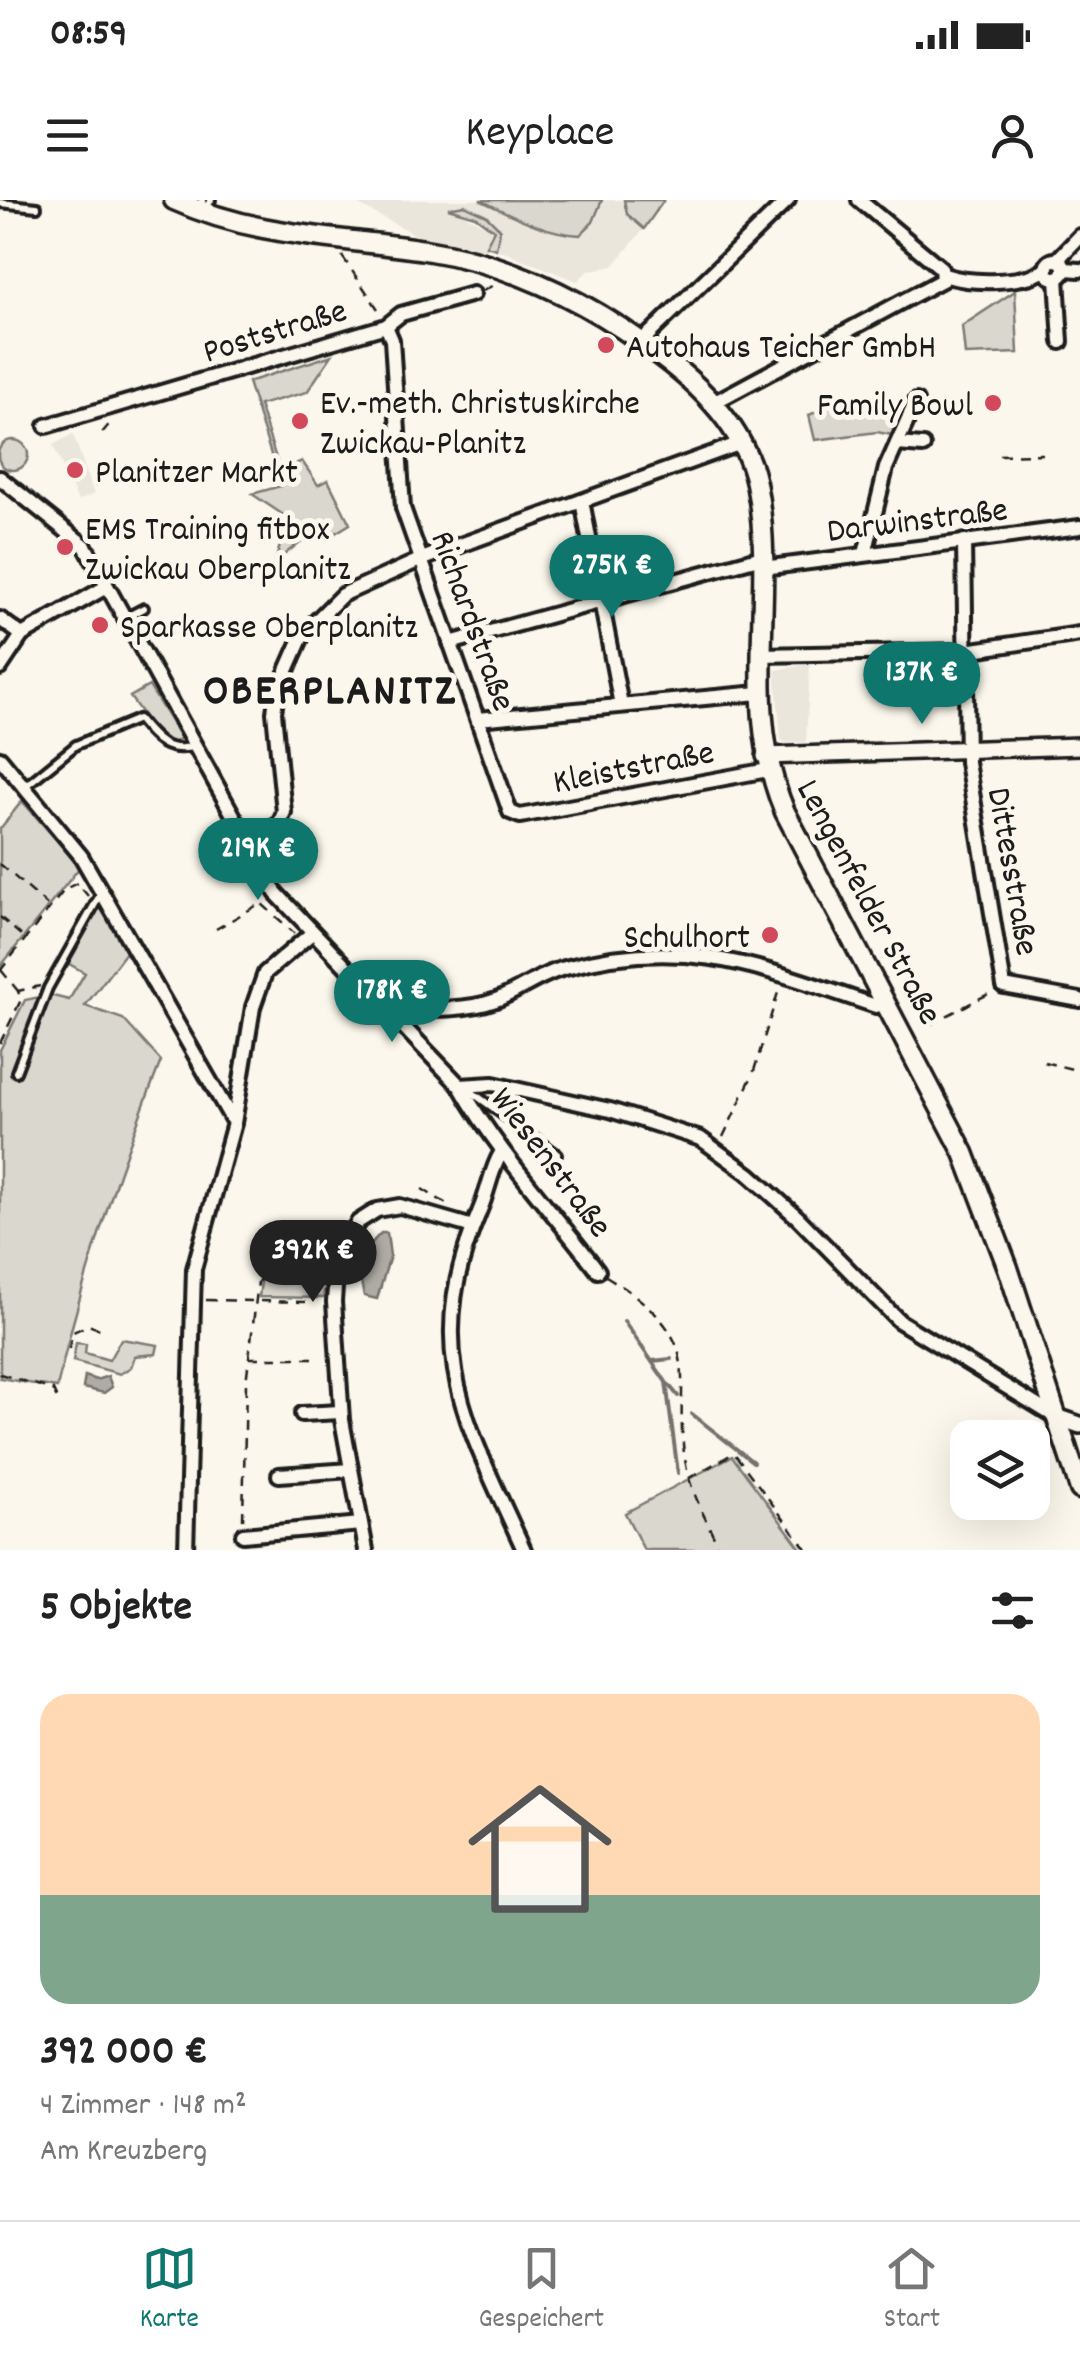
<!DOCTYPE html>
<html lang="de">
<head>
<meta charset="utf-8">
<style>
	:root { --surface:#fff; --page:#f2f2f2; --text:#222; --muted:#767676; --line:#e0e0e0; --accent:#0f766e }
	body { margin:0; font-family:Dekko,sans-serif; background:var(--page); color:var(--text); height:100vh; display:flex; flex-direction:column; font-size:38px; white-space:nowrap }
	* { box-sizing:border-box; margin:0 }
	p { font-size:32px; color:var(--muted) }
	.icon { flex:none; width:55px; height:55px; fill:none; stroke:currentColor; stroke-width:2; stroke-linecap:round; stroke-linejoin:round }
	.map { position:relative; height:1350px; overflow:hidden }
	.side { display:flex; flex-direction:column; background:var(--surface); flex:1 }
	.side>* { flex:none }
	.fabs { position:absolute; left:950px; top:1220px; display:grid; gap:20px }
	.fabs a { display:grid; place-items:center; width:100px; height:100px; border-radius:20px; background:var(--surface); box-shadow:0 10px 40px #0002; font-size:50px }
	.price { position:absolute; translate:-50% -85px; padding:0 22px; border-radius:35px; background:var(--accent); color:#fff; font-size:32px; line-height:65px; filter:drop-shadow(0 2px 5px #0008) }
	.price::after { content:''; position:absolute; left:50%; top:60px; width:30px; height:22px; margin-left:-15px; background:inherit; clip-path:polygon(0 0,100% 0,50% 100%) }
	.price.selected { background:#222; color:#fff }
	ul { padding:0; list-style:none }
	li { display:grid; align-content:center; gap:20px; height:530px; padding:0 40px }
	li span { display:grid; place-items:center; height:310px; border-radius:30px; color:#555 }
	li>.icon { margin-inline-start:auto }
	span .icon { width:180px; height:180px; fill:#fffc; stroke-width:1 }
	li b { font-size:42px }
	h2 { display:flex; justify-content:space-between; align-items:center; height:120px; padding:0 40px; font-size:42px }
	.status { display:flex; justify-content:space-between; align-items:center; height:70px; padding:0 50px; background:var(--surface); direction:ltr }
	.status svg { height:28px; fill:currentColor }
	header { display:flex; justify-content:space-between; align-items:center; height:130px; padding:0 40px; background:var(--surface); font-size:45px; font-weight:600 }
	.dock { display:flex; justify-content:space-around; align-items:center; height:140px; border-top:2px solid var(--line); background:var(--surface); font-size:28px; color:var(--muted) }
	.dock a { display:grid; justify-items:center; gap:5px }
	.dock .selected { color:var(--accent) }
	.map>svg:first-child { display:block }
	.built { fill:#eae6dc }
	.green { fill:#dad7ce; stroke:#7b7a75; stroke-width:2.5 }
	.water { fill:#afaca5; stroke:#74726e; stroke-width:2.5 }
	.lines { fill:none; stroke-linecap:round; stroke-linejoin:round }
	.stream { stroke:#74726e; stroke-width:4 }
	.service-casing { stroke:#1c1c1c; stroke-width:14 }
	.minor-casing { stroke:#1c1c1c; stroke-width:20 }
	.tertiary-casing { stroke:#1c1c1c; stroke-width:22 }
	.secondary-casing { stroke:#1c1c1c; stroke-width:25 }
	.path { stroke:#1c1c1c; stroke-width:2.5; stroke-dasharray:10 8; stroke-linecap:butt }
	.service { stroke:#fbf7ec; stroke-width:6 }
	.minor { stroke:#fbf7ec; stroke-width:12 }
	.tertiary { stroke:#fbf7ec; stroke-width:15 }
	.secondary { stroke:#fbf7ec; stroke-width:18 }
	.poi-dot { fill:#d1495b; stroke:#fbf7ec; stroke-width:4 }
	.labels { text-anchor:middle; stroke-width:10; stroke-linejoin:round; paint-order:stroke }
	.street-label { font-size:35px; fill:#1c1c1c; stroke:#fbf7ec }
	.poi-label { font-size:35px; fill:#1c1c1c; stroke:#fbf7ec; text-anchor:start }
	.district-label { font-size:45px; font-weight:bold; letter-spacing:2.5px; fill:#1c1c1c; stroke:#fbf7ec }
</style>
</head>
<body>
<div class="status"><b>08:59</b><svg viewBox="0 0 49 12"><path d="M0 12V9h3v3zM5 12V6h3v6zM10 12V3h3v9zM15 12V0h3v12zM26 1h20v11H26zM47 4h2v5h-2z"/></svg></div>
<header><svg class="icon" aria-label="menu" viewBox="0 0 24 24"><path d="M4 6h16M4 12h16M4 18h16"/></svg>Keyplace<svg class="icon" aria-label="person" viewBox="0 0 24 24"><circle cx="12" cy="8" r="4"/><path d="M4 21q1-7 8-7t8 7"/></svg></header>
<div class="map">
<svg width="1080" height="1350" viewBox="0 0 1080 1350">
	<rect width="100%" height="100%" fill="#fbf7ec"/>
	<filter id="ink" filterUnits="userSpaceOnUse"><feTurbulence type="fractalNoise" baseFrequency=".01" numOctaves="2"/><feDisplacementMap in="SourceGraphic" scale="20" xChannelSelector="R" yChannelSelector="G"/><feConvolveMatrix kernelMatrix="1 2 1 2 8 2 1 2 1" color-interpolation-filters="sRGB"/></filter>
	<g filter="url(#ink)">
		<g class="built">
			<path d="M349,0H480L522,20L563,34L580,35L593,22L602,0H624L627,14L644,29L613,66L588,71L577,81L496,49L500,28L464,5L451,8L494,30L485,50L418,36Z"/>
			<path d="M73,234L94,294L78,301L53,245Z"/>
			<path d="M810,464L806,542L785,543L781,540L775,470Z"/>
		</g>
		<g class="green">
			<path d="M480,0H602L593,22L580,35C544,33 512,15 480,0Z"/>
			<path d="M624,0H664L644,29L627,14Z"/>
			<path d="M464,5L486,15L500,29L496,49L486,46L494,30L475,16L448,8Z"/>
			<path d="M1015,91L1018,153L965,155L962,126Z"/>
			<path d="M332,155L307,192L259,205L280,271L302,261L318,285L328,280L350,324L324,340L314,331L275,362L288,318L252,294L281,286L248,182Z"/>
			<path d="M853,196L906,217L897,236L877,232L815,240L809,215Z"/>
			<circle cx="13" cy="255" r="15"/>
			<path d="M149,486L181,538L173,544L158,536L130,497Z"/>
			<path d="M22,601L80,667L0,767V629Z"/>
			<path d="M103,709L127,751L85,806L123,819L161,861C119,967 82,1077 57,1188L0,1178V850L25,800L49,795L69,800L85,773L64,761L94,710Z"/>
			<path d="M268,1031L318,1035L334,1043L323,1098L259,1097Z"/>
			<path d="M121,1139L158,1145L156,1154L135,1156L131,1167L120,1174L73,1161L76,1143L86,1144L85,1153L109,1160Z"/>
			<path d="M732,1256L802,1350H644L625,1313Z"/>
		</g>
		<g class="water">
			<path d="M381,1033H387L390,1056L377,1099L364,1096C357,1069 361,1052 381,1033Z"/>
			<path d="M85,1176L96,1180L108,1176L112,1187L104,1193L83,1188Z"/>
		</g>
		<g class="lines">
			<g class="stream">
				<path d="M624,1121L666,1182L678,1273"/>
				<path d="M652,1161L671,1159"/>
				<path d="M668,1184L678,1196"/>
				<path d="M692,1214L753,1262"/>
			</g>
			<defs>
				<g id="service">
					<path d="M202,0L203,13L211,0"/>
					<path d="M0,3L37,7"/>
					<path d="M123,419L144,408"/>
					<path d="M23,588L76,545L138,519C156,541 167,554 196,546"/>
					<path d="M16,872L48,788L100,695"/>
					<path d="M466,888L557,954"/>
				</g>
				<g id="minor">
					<circle cx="1055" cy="69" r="9"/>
					<path d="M1057,60L1080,36"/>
					<path d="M1065,69L1080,70"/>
					<path d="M944,75C971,84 1023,84 1047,69"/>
					<path d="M1057,78L1061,142"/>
					<path d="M386,126L392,140L403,308L510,612L520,616L768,570"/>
					<path d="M642,141L788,0"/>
					<path d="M713,203L942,80L941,68L859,0"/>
					<path d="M46,226L386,126L401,114L473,94"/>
					<path d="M897,244L923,246"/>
					<path d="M0,278L85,346L276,693L460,886L493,884L610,910L701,939L749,974L797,1017L899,1121L1054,1216"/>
					<path d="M582,301L621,505"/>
					<path d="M964,341L967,562L1004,786L1080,800"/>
					<path d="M865,354L886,268L916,201"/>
					<path d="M763,368L1080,327"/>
					<path d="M0,419L22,435"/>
					<path d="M450,443L762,357"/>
					<path d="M760,455L966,451L1080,434"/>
					<path d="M0,468L22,435L106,387"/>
					<path d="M478,519L759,493"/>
					<path d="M0,558L81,656L234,923L194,1069L186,1350"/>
					<path d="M247,644L279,624L284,612L274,512L277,493L303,434L342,395L422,359L741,243"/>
					<path d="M382,807C418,808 462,813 496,800C520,791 540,774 565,768C687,734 762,768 876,806L888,803"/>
					<path d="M460,886C498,953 551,1009 598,1071"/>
					<path d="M234,923L253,807L265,773L312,733"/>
					<path d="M501,953C491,969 488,992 480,1010C420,1152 466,1221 524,1350"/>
					<path d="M302,1214L341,1212"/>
					<path d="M279,1275L351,1270"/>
					<path d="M243,1335L361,1324"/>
					<path d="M366,1350L342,1220L334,1102L337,1058L358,1022L377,1010L400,1006L473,1027"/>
				</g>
				<g id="tertiary">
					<path d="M765,556L1080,546"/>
					<path d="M1054,1216L1080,1225"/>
				</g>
				<path id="secondary" d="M174,0C255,37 339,37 425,50C515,64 592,103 663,158C704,189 745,230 756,283C778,393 739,505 785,612L964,953L1008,1068L1080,1289"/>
			</defs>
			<use href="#service" class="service-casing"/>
			<use href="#minor" class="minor-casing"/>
			<use href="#tertiary" class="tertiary-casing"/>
			<use href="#secondary" class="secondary-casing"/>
			<g class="path">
				<path d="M342,56L382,115"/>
				<path d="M483,91L497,83"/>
				<path d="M102,233L112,221"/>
				<path d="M999,255L1042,254"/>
				<path d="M0,664L47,705"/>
				<path d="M0,717L23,737"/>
				<path d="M216,729L261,703L294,733"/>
				<path d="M1,770L18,791"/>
				<path d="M0,771L65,689L77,683L88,696"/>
				<path d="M931,824L994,791"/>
				<path d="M0,843L21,800L18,791L40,786"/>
				<path d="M1044,862L1080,871"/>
				<path d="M723,937L753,874L780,786"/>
				<path d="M422,989L448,1005"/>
				<path d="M606,1076C721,1147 664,1179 689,1278C696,1302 710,1327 720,1350"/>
				<path d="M206,1100L309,1102"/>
				<path d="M69,1149L73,1132L88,1125L105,1131"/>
				<path d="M250,1158H313"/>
				<path d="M0,1174L53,1190L57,1199"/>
				<path d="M689,1278L734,1253L807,1350"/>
				<path d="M243,1320L246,1183L258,1082L263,1075L325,1060"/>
			</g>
			<use href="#service" class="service"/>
			<use href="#minor" class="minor"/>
			<use href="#tertiary" class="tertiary"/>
			<use href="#secondary" class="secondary"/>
		</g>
	</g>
	<g class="poi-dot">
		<circle cx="606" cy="145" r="10"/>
		<circle cx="993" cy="203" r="10"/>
		<circle cx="300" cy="221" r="10"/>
		<circle cx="75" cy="270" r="10"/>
		<circle cx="65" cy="347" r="10"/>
		<circle cx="100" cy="425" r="10"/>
		<circle cx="770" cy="735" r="10"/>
	</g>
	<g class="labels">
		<g class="street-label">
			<text transform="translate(274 129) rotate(-17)" y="12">Poststraße</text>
			<text transform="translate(917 318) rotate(-7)" y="12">Darwinstraße</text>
			<text transform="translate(475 420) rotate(70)" y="12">Richardstraße</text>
			<text transform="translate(633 565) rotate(-11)" y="12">Kleiststraße</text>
			<text transform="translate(1015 671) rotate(80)" y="12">Dittesstraße</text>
			<text transform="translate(871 701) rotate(62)" y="12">Lengenfelder Straße</text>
			<text transform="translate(553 961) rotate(53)" y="12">Wiesenstraße</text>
		</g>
		<g class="poi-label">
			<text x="626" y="157">Autohaus Teicher GmbH</text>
			<text x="320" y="213">Ev.-meth. Christuskirche<tspan x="320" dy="40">Zwickau-Planitz</tspan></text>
			<text x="973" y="215" text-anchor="end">Family Bowl</text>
			<text x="95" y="282">Planitzer Markt</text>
			<text x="85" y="339">EMS Training fitbox<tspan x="85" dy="40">Zwickau Oberplanitz</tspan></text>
			<text x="120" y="437">Sparkasse Oberplanitz</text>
			<text x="750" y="747" text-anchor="end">Schulhort</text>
		</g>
		<g class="district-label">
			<text x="330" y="503">OBERPLANITZ</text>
		</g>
	</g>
</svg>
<div class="fabs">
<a><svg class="icon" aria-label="layers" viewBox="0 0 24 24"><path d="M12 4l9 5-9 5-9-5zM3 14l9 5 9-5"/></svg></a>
</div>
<b class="price" style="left:612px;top:420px">275K €</b>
<b class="price" style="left:922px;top:527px">137K €</b>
<b class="price" style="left:258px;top:703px">219K €</b>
<b class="price" style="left:392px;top:845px">178K €</b>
<b class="price selected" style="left:313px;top:1105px">392K €</b>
</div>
<section class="side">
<h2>5 Objekte<svg class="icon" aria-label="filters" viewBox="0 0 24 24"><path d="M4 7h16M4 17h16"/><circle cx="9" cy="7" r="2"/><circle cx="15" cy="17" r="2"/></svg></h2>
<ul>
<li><span style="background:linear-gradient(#ffd9b3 65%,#7fa58c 0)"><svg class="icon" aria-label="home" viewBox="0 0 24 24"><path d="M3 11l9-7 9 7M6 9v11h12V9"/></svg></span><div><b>392 000 €</b><p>4 Zimmer · 148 m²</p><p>Am Kreuzberg</p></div></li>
</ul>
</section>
<nav class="dock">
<a class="selected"><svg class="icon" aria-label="map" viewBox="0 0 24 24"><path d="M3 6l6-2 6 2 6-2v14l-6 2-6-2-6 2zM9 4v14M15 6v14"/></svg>Karte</a>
<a><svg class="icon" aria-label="saved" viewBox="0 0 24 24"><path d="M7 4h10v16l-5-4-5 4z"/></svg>Gespeichert</a>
<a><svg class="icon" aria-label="home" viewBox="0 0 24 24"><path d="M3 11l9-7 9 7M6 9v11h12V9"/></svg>Start</a>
</nav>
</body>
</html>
